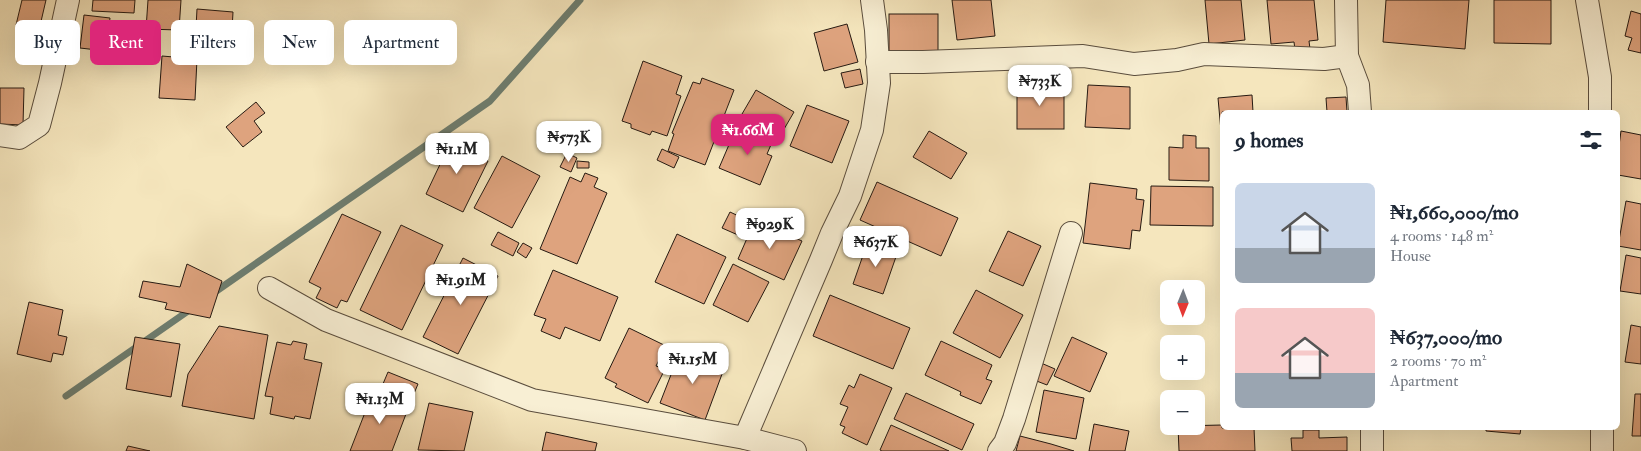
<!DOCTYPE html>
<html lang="en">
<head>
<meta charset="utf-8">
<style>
	:root { --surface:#fff; --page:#f2f2f3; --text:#1f2937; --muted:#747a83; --accent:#db2777 }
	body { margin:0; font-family:"IM FELL Double Pica",serif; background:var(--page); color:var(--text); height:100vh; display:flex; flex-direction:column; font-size:19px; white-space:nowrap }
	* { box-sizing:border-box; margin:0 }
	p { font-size:16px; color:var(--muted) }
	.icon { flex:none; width:28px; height:28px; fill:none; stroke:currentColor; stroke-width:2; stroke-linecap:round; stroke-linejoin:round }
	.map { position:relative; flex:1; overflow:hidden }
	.sheet { position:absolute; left:1220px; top:110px; width:400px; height:320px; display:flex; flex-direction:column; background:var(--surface); border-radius:8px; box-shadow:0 5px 20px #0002 }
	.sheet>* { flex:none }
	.hud { position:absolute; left:15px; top:20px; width:475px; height:45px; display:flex; gap:10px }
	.needle { width:32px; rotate:181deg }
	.tools { position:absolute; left:1160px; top:280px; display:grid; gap:10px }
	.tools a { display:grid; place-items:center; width:45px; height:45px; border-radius:8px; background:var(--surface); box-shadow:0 5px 20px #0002; font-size:25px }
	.price { position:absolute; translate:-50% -42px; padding:0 11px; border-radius:10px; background:#fff; color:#222; font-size:16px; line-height:32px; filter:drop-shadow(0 1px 2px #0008) }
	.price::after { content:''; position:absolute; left:50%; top:30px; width:15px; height:11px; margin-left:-8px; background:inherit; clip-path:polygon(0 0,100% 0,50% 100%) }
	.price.active { background:var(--accent); color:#fff }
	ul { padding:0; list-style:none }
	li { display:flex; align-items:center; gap:15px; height:125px; padding:0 15px }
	li span { display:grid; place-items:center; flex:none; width:140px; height:100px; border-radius:8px; color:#555 }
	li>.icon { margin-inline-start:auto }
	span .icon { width:60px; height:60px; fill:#fffc; stroke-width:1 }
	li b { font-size:21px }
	h2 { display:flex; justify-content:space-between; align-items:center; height:60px; padding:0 15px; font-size:21px }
	.tag { padding:0 18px; border-radius:8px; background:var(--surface); box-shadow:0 5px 20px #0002; font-size:18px; line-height:45px }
	.tag.active { background:var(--accent); color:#fff }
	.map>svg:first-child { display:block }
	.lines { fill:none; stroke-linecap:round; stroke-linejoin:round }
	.stream { stroke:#6d7e71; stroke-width:7 }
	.building { fill:#dea37e; stroke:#261a12 }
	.minor-casing { stroke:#5a4d3d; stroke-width:24 }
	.minor { stroke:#f8efd4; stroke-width:22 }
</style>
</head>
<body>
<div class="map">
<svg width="1641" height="451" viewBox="0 0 1641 451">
	<rect width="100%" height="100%" fill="#f5e6bd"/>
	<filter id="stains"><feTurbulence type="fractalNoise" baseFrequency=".004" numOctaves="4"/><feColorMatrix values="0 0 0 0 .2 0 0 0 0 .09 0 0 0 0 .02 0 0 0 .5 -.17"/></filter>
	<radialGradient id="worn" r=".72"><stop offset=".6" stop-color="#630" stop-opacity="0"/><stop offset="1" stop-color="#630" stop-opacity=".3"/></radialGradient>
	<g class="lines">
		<g class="stream">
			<path d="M212,294L490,101L580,0"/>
			<path d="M66,396L191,309"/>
		</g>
	</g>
	<g class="building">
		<path d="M22,0H46L39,30L16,25Z"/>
		<path d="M93,0H135L134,13L92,11Z"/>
		<path d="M148,0H181L179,30L146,29Z"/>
		<path d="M952,0H991L995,36L957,40Z"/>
		<path d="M1205,0H1241L1245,40L1209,44Z"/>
		<path d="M1267,0H1314L1318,40L1309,41L1310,49L1295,50L1294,42L1271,44Z"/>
		<path d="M1386,0H1469L1465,49L1383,42Z"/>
		<path d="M1494,0H1551V44L1494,43Z"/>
		<path d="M197,9L233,12L231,48L195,46Z"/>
		<path d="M1631,11L1641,14V53L1628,50L1632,38L1625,36Z"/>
		<rect x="889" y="14" width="49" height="37"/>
		<path d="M84,15L110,18L106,51L80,48Z"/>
		<path d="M847,24L858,62L824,71L814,33Z"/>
		<path d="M162,56L197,59L195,100L159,98Z"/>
		<path d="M643,61L682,76L676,94L681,96L667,136L652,131L650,135L631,128V124L622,121Z"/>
		<path d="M860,69L863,84L845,88L841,73Z"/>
		<path d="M702,78L734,90L705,165L668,151L674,134L672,133L693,82L700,84Z"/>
		<rect x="1017" y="84" width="47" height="45"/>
		<path d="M1088,85L1130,87V129L1085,127Z"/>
		<path d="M0,88H24L23,125L0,124Z"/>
		<path d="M756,90L794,112L780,136L742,114Z"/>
		<path d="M1252,95L1253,112H1222V142L1218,98Z"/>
		<path d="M1346,97L1347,112H1327L1326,98Z"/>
		<path d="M256,102L265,113L254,121L262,132L243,147L226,127Z"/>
		<path d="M807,105L849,121L832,163L790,146Z"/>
		<path d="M737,126L773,140L767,154L772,156L760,185L719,168Z"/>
		<path d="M929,131L967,153L951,179L913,157Z"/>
		<path d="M1621,131L1641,135V179L1618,175V153Z"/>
		<path d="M1183,135L1196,136V148H1209V181L1169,180V147L1183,148Z"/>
		<path d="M452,139L464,145L466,141L478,146L474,155L488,161L463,212L426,194Z"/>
		<path d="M662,149L679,157L674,168L657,160Z"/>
		<path d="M567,153L577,158L571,172L560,167Z"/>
		<path d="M502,156L540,176L512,228L474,208Z"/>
		<path d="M577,161L589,162V168H577Z"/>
		<path d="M585,173L598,178L594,187L607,193L577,264L540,249L570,177L581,182Z"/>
		<path d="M877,182L958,218L941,256L860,220Z"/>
		<path d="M1090,183L1137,189L1136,199L1144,200L1140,231L1132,230L1130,249L1083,243Z"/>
		<path d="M1151,186L1213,187V226L1150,225Z"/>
		<path d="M1626,201L1641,204V250L1618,246Z"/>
		<path d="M730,212L745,219L738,235L722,228Z"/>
		<path d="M342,214L381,232L347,302L341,300L337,308L316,298L321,288L309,282Z"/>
		<path d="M755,220L802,241L784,280L738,259Z"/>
		<path d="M401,225L443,245L402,330L360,310Z"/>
		<path d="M1008,231L1041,246L1023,286L989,271Z"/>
		<path d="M498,232L519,243L513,256L491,245Z"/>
		<path d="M677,234L726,257L704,304L655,282Z"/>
		<path d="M868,241L898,251L883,294L853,284Z"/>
		<path d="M523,243L532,248L526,258L517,252Z"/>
		<path d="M1626,255L1641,258V294L1620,291Z"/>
		<path d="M463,258L498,276L458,354L423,337Z"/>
		<path d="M187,264L222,281L210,318L165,309L167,303L139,297L143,281L180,287Z"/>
		<path d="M733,264L769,282L748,322L713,305Z"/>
		<path d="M553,270L618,297L600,341L565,327L560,339L541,331L546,319L534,315Z"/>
		<path d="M976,290L1023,315L1000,358L953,333Z"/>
		<path d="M830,295L910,328L893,369L813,336Z"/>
		<path d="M29,302L63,310L58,335L67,337L63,355L53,353L51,362L17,354Z"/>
		<path d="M1631,325L1641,327V364L1625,362Z"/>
		<path d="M219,326L268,335L254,419L182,406L188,374Z"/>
		<path d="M629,328L666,346L656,366L665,369L648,403L615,387L617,384L605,378Z"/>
		<path d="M135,337L180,344L171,397L126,389Z"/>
		<path d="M1072,337L1107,353L1090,392L1054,376Z"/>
		<path d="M293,341L307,344L304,359L322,363L310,419L295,416L294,419L270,414L273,397L265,396L277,342L291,345Z"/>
		<path d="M941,341L992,365L986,379L992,381L981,404L960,395L961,392L925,375Z"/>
		<path d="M681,349L725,366L705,420L660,403Z"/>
		<path d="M1041,363L1055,369L1047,385L1034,380Z"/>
		<path d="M388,372L418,384L410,403L380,391Z"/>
		<path d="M860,374L892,388L867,445L842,433L845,427L840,425L848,407L840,404L849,385L854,388Z"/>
		<path d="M1044,390L1084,398L1076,439L1036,432Z"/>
		<path d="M373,392L409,406L392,451H350Z"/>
		<path d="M906,393L974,424L962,450L894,419Z"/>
		<path d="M1635,394H1641V436H1632Z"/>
		<path d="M429,403L473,412L464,451L418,450Z"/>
		<path d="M1094,424L1129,431L1125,451H1089Z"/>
		<path d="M891,425L949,451H882L880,450Z"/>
		<path d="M1222,425V428H1254L1255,451H1179L1178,426Z"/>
		<path d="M1486,428H1521L1520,434L1486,431Z"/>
		<path d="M1303,430H1319V438L1347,437V451H1292L1291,438H1303Z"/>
		<path d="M546,432L597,443L595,451H542Z"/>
		<path d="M1020,436L1051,444L1074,451H1016Z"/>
		<path d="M128,446L150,451H126Z"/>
	</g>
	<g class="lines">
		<defs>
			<g id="minor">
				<path d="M1346,0L1347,56L1358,85L1360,112"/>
				<path d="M1587,0L1600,77V112"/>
				<path d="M877,62H923L1083,56L1134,64L1177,60L1204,54L1324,59L1347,56"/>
				<path d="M0,135L19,138L39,125L50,83L68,0"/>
				<path d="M269,288L326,320L532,400L745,438L795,451"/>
				<path d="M1602,428V451"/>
				<path d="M745,438L821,260L832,233L850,196L872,130L879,83L876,30L872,0"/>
				<path d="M999,451L1005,443L1014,419L1071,233"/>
				<path d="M1372,451V428"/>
			</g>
		</defs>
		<use href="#minor" class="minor-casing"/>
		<use href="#minor" class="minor"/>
	</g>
	<rect width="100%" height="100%" filter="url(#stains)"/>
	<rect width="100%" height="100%" fill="url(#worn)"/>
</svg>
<div class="tools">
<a><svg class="needle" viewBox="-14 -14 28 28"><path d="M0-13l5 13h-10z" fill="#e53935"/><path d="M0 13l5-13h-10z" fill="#747a83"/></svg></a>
<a>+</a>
<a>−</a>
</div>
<b class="price" style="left:1040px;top:107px">₦733K</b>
<b class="price active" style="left:748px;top:156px">₦1.66M</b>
<b class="price" style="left:569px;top:163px">₦573K</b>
<b class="price" style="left:457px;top:175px">₦1.1M</b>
<b class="price" style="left:770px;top:250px">₦929K</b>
<b class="price" style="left:876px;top:268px">₦637K</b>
<b class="price" style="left:461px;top:306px">₦1.91M</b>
<b class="price" style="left:693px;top:385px">₦1.15M</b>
<b class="price" style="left:380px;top:425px">₦1.13M</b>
<div class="hud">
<a class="tag">Buy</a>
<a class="tag active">Rent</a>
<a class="tag">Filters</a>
<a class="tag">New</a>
<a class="tag">Apartment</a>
</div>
<section class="sheet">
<h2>9 homes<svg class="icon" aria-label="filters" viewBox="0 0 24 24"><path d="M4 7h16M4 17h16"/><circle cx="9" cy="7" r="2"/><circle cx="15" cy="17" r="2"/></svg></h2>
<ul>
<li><span style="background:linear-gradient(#c9d6e8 65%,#9aa5b1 0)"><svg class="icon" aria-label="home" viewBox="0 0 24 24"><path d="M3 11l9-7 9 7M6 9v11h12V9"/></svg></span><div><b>₦1,660,000/mo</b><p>4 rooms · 148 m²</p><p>House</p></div></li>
<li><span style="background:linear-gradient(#f6c9c9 65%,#9aa5b1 0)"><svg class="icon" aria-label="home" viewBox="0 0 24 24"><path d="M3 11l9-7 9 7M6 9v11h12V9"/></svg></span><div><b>₦637,000/mo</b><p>2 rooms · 70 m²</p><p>Apartment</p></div></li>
</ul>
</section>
</div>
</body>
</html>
